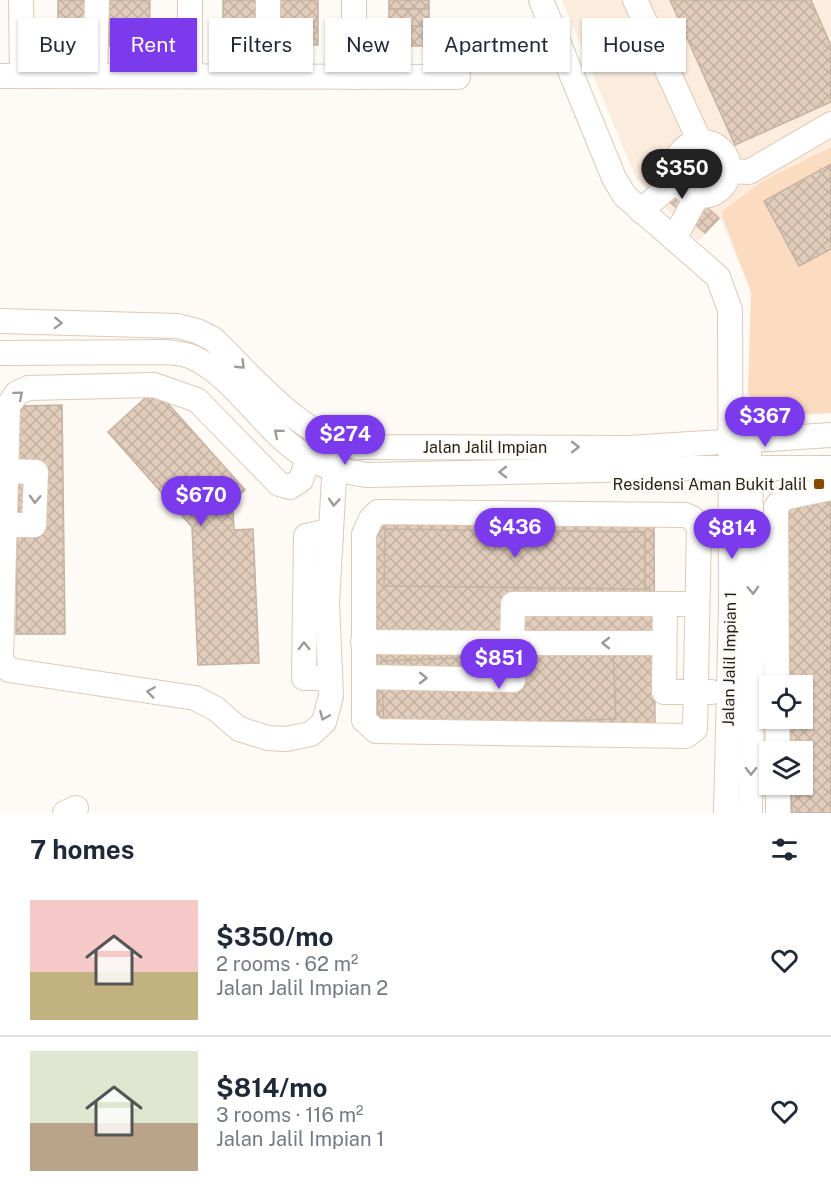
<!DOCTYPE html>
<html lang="en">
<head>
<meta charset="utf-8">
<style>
	:root { --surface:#fff; --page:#f2f2f3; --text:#1f2937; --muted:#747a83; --line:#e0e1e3; --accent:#7c3aed }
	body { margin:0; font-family:"Public Sans",sans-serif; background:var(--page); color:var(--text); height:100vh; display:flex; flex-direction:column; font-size:22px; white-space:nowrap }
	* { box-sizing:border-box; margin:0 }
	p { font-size:20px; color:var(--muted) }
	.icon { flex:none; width:33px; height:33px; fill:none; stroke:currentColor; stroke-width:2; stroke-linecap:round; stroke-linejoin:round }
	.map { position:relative; height:813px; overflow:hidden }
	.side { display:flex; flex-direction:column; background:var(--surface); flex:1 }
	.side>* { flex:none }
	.banner { position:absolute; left:18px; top:18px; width:795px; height:54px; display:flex; gap:12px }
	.tools { position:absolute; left:759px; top:675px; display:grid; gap:12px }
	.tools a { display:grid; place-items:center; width:54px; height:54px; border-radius:0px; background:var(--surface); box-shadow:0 2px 4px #0004; font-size:30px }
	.price { position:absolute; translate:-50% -51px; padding:0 14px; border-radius:21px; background:var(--accent); color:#fff; font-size:20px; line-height:39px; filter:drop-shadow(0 2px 3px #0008) }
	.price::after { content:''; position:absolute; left:50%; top:36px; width:18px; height:14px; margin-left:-9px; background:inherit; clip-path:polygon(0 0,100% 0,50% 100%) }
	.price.selected { background:#222; color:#fff }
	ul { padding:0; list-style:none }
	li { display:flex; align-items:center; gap:18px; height:150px; padding:0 30px }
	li+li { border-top:2px solid var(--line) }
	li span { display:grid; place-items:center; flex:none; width:168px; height:120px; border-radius:0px; color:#555 }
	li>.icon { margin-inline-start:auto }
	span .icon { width:72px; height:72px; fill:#fffc; stroke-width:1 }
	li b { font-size:26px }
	h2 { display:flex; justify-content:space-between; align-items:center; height:72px; padding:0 30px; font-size:26px }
	.tag { padding:0 21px; border-radius:0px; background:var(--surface); box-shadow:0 2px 4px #0004; font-size:21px; line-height:54px }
	.tag.selected { background:var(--accent); color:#fff }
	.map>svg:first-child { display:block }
	.built { fill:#fcecde }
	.park { fill:#fcdcc0 }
	.building { fill:url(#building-cross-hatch); stroke:#c6b2a0; stroke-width:1.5 }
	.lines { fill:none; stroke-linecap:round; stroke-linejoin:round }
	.minor-casing { stroke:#decab8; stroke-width:26 }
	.minor { stroke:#fff; stroke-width:24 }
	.oneway { stroke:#9d9a97 }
	.poi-dot { fill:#844b00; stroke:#fefaf6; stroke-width:2 }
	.labels { text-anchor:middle; stroke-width:4.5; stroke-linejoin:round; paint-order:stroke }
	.street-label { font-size:16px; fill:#251e17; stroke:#fefaf6 }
	.poi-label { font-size:16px; fill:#251e17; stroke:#fefaf6; text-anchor:end }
</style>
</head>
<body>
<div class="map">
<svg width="831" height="813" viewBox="0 0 831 813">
	<defs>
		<pattern id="building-cross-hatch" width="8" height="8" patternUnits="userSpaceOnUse" patternTransform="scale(1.5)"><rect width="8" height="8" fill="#e2cdbc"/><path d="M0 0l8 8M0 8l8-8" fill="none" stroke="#c2b0a1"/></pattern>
	</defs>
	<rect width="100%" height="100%" fill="#fefaf6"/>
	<path class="built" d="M562,0H831V413L773,416L748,394L751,292L721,219L698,241L636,178Z"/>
	<path class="park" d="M831,147V413L773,416L748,394L751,292L721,212L761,182Z"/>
	<g class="building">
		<rect x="58" y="0" width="36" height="46"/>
		<path d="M109,0H150L149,46H109Z"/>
		<rect x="223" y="0" width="39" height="51"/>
		<rect x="276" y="0" width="42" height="45"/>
		<rect x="389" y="0" width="40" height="9"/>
		<path d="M670,0H811L831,46V102L735,145Z"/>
		<rect x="389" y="9" width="40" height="17"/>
		<rect x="389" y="26" width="40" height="20"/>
		<path d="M831,164V249L799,266L764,201Z"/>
		<path d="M660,166L719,218L705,233L646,181Z"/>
		<path d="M155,389L245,490L224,509H233L234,530L253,529L259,663L198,665L192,527L108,432Z"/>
		<path d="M62,405L65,634H16L19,406Z"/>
		<path d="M831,500V813H792L791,784H802V752H791L790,718H802V686H790L787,501Z"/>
		<path d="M654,519L655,726L378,729L376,521Z"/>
		<path d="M385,529L645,532V589L384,586Z"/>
		<path d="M613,652L616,719L384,727L381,661Z"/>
	</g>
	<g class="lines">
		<defs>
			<g id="minor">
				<path d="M21,0L22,76"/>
				<path d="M190,0V76"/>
				<path d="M268,0V76"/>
				<path d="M541,0L614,178L625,196L718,277L730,310L731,605L726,813"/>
				<path d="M635,0L700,142"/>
				<path d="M0,76L458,77"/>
				<path d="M95,76L97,0"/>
				<path d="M354,77V0"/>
				<circle cx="702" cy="169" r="27"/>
				<path d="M729,171L749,172L831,124"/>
				<path d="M641,211L677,179"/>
				<path d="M674,239L697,196"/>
				<path d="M0,321L178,326L197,331L213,339C253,377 301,438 357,447L628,448L831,435"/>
				<path d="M0,353L165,352C173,353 184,353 192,357C237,377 266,435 310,459C329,469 347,472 367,475L692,468H831"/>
				<path d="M749,453L754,601L750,813"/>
				<path d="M308,458L301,480L290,487L279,484L197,400L154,385L28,388L17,393L8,406L1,660L9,670L195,698L216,709L239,729L268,738L286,739L311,734L324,722L331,696L327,602L336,443"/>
				<path d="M378,512L685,515L692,518L699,526L695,729L686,736L376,731L364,720V534L371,519Z"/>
				<path d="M4,525H34L36,472L6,471"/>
				<path d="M665,604L664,692H711"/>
				<path d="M363,642L512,643L513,680L364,677"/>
				<path d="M664,643H512L513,604H697"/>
				<path d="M330,678H304L306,536L320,533L331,538"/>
				<path d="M777,686L776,507L783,498L831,488"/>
				<path d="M777,718L778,752"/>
				<path d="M778,784V813"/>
				<path d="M65,813L76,808"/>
			</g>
		</defs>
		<use href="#minor" class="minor-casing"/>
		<use href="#minor" class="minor"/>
	</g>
	<defs><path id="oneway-chevron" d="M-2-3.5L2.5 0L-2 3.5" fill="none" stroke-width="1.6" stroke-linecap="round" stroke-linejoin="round" transform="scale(1.5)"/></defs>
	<g class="oneway">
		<use href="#oneway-chevron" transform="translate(58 323) rotate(2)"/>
		<use href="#oneway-chevron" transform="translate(241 365) rotate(44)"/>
		<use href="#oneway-chevron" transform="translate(19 395) rotate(-40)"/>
		<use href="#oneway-chevron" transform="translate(278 433) rotate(-140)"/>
		<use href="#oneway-chevron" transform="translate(575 447)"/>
		<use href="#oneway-chevron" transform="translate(503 472) rotate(179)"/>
		<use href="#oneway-chevron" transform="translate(35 499) rotate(92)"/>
		<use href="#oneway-chevron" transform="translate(334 502) rotate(94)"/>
		<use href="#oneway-chevron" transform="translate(753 590) rotate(88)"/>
		<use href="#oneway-chevron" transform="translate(606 643) rotate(-180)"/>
		<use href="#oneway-chevron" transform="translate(304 646) rotate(-91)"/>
		<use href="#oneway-chevron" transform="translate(423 678) rotate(1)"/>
		<use href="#oneway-chevron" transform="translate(151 692) rotate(-172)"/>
		<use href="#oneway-chevron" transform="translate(324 716) rotate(113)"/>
		<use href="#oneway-chevron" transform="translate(751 771) rotate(91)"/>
	</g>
	<rect class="poi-dot" x="813" y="478" width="12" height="12" rx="3"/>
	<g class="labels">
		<g class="street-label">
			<text x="485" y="453">Jalan Jalil Impian</text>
			<text transform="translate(729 659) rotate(-89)" y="6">Jalan Jalil Impian 1</text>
		</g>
		<g class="poi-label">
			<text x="807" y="490">Residensi Aman Bukit Jalil</text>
		</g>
	</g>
</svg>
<div class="tools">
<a><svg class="icon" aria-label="locate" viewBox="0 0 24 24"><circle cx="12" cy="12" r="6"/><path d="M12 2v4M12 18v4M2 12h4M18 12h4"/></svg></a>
<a><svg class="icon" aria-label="layers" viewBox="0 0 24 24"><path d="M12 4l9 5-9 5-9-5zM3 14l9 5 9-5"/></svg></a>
</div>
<b class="price selected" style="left:682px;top:200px">$350</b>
<b class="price" style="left:765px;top:448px">$367</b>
<b class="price" style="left:345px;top:466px">$274</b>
<b class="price" style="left:201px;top:527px">$670</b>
<b class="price" style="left:515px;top:559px">$436</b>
<b class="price" style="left:732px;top:560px">$814</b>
<b class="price" style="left:499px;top:690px">$851</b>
<div class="banner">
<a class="tag">Buy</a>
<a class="tag selected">Rent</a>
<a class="tag">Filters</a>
<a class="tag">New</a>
<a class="tag">Apartment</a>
<a class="tag">House</a>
</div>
</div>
<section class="side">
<h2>7 homes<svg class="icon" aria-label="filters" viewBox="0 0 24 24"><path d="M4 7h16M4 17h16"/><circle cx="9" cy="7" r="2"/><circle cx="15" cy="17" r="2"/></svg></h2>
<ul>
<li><span style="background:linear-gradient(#f6c9c9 60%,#c2b280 0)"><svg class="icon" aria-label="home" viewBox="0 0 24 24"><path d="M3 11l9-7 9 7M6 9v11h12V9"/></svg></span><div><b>$350/mo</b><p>2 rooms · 62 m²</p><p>Jalan Jalil Impian 2</p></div><svg class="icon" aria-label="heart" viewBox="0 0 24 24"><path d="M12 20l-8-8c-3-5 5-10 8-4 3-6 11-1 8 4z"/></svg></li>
<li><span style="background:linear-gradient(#dfe7d0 60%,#b9a48a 0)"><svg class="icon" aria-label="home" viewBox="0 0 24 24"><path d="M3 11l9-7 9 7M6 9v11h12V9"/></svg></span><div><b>$814/mo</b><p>3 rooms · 116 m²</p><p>Jalan Jalil Impian 1</p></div><svg class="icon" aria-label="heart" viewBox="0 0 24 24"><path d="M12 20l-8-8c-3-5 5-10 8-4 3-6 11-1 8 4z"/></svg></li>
</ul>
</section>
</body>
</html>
